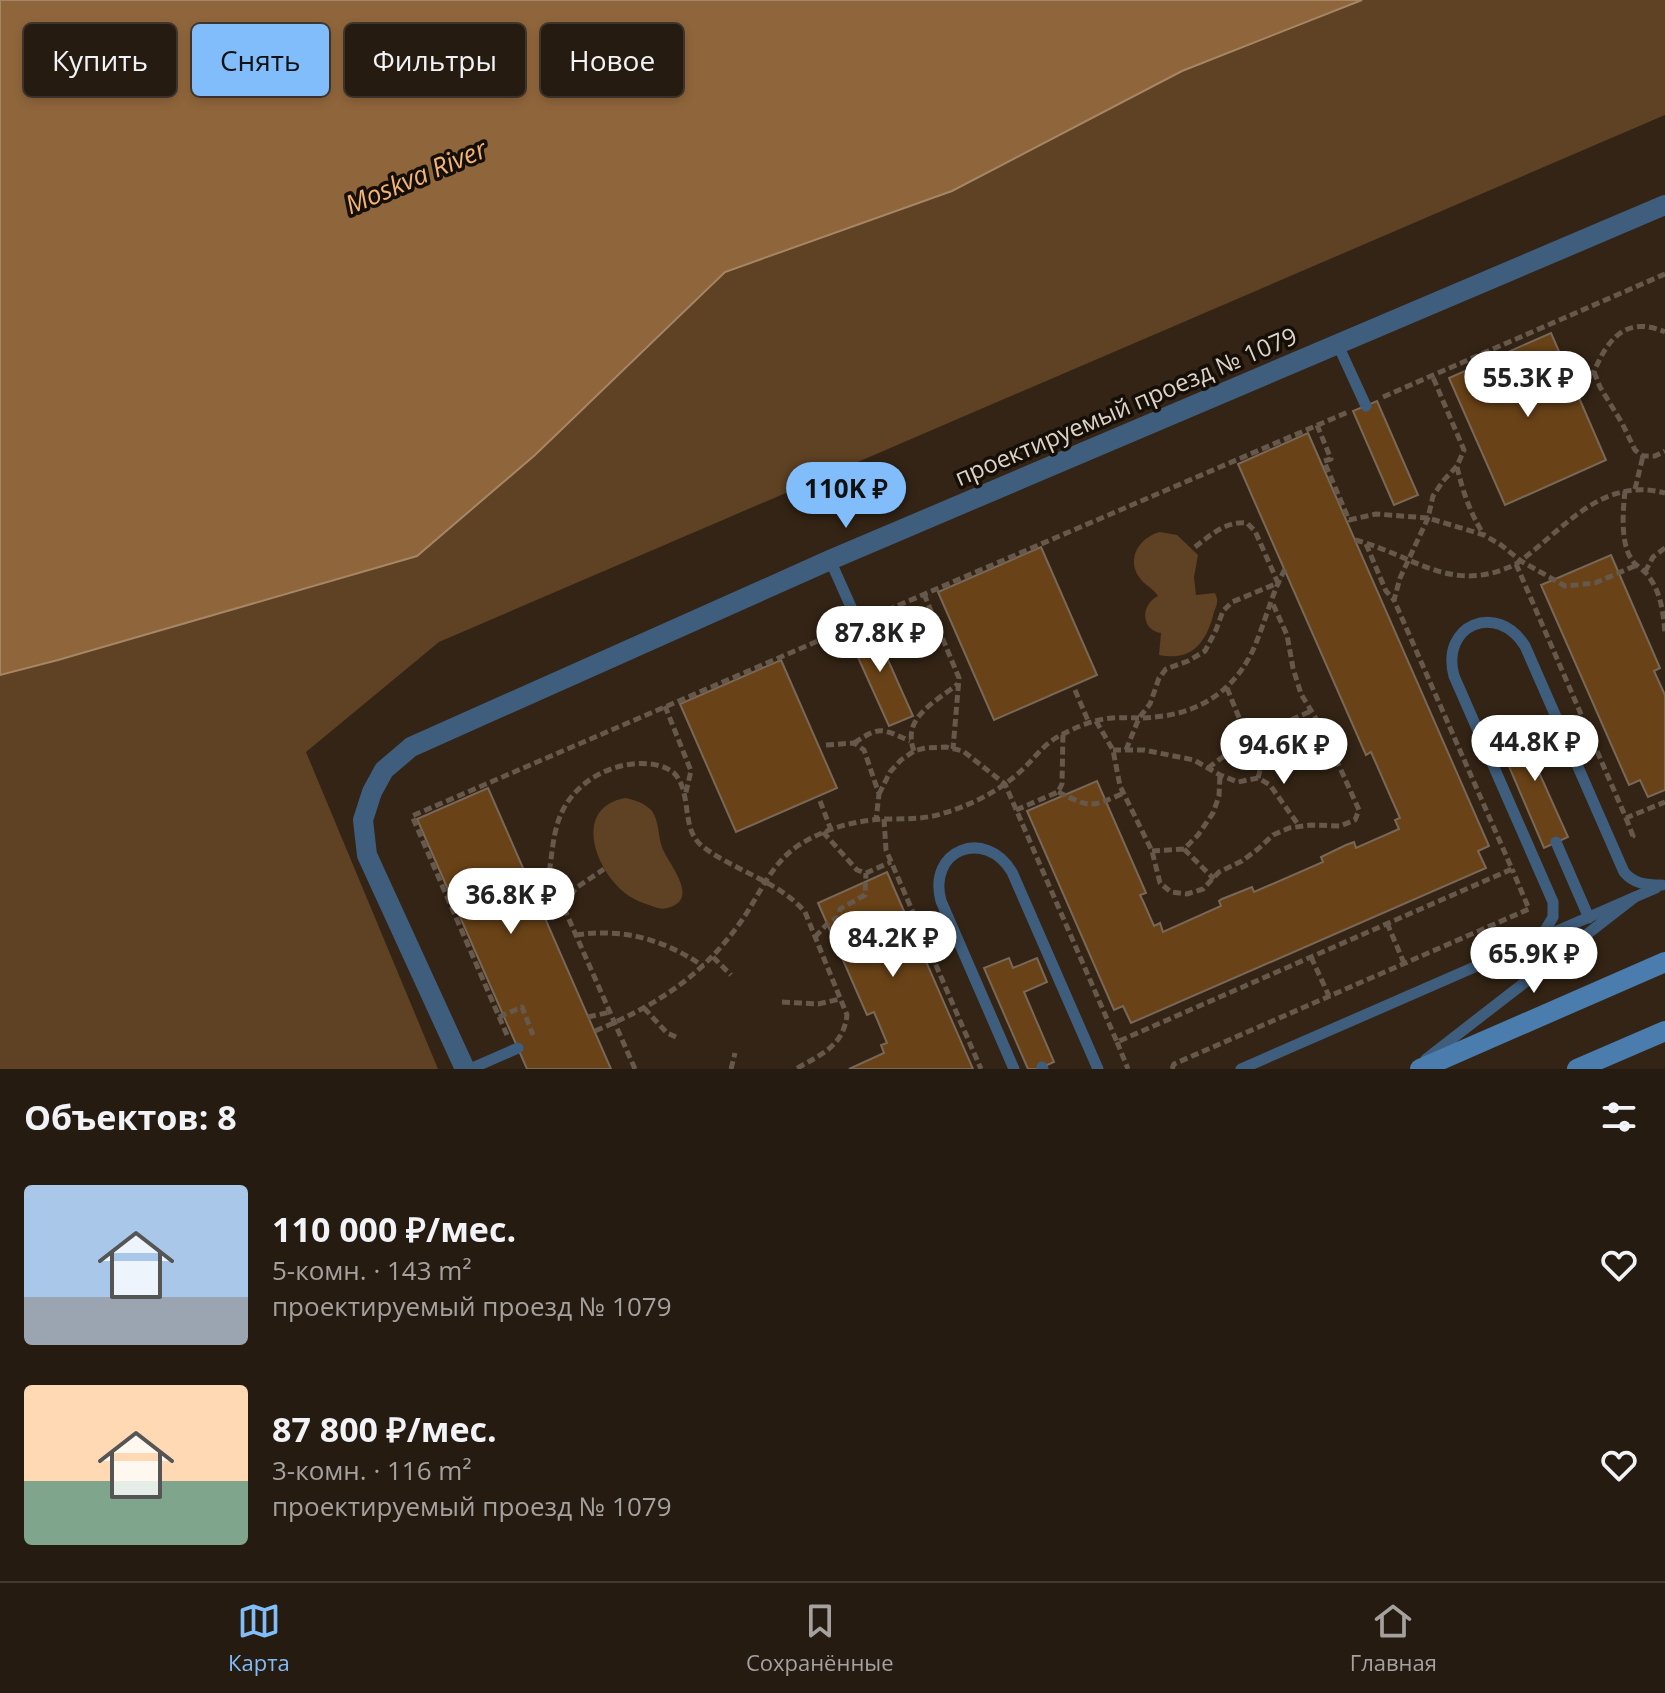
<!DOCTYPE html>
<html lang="ru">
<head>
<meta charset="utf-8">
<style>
	:root { --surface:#261b10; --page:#32281e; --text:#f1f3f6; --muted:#a4a19f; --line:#423930; --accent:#80bdfa }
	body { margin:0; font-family:"Open Sans",sans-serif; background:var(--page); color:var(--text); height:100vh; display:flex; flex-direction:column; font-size:30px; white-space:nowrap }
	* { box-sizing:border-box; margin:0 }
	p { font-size:26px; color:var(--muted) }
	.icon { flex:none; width:44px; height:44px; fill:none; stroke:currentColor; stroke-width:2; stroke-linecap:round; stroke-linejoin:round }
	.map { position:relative; height:1069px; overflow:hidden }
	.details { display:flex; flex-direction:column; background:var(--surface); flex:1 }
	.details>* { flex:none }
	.hud { position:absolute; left:24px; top:24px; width:800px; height:72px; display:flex; gap:16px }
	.price { position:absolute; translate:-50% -68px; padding:0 18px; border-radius:28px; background:#fff; color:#222; font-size:26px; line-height:52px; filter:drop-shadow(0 2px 4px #0008) }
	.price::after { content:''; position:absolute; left:50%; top:48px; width:24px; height:18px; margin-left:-12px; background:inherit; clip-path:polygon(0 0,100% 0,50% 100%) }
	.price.on { background:var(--accent); color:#111 }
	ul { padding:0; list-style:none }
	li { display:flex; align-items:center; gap:24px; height:200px; padding:0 24px }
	li span { display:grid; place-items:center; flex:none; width:224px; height:160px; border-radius:8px; color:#555 }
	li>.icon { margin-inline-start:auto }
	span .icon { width:96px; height:96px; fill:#fffc; stroke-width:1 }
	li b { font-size:34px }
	h2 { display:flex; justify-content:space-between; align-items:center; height:96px; padding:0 24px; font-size:34px }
	.tag { padding:0 28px; border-radius:8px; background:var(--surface); box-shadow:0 4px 12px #0003,0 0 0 2px var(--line); font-size:28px; line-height:72px }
	.tag.on { background:var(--accent); color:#111 }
	.menu { display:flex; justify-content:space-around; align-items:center; height:112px; border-top:2px solid var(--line); background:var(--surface); font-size:22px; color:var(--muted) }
	.menu a { display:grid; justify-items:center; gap:4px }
	.menu .on { color:var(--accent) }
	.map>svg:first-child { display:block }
	.green { fill:#5f4123 }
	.water { fill:#8f653b; stroke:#a68665; stroke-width:2 }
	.building { fill:#694217; stroke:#796857; stroke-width:2 }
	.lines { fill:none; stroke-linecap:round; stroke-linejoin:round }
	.path { stroke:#66584b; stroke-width:5; stroke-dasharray:8 4; stroke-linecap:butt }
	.service { stroke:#3f5e7d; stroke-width:11 }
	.minor { stroke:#3f5e7d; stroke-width:20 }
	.secondary { stroke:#4a7cad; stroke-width:20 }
	.labels { text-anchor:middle; stroke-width:7; stroke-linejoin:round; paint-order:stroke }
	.street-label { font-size:24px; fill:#dcd2c8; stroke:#150f08 }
	.water-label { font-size:26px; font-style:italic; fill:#f2b374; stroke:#150f08 }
</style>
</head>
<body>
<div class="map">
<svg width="1665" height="1069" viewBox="0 0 1665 1069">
	<rect width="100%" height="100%" fill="#332415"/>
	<g class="green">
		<path d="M1362,0H1665V115L439,642L306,752L438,1069H0V675L58,660L535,455L725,272L952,191L1182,71Z"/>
		<path d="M1160,532L1177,535L1198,555L1194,577L1196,595L1215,593C1219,602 1217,604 1214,612C1207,641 1193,662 1159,655L1161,633C1141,630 1140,605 1158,596C1153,588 1144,585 1139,577C1126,558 1140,537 1160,532Z"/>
		<path d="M625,798C635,800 645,803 652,811C659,821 658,836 662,847C668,864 702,900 667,908C661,910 655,907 649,905C635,901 622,893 613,881C591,854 579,807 625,798Z"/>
	</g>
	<path class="water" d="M0,0H1362L1182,71L952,191L725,272L535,455L417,556L58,660L0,675Z"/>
	<g class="building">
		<path d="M1551,333L1606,460L1505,505L1449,378Z"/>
		<path d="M1377,401L1418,495L1394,505L1353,411Z"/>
		<path d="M1308,433L1489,846L1478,851L1486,868L1131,1023L1123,1006L1114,1010L1027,811L1097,781L1146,893L1140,895L1143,901L1154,926L1160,923L1163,932L1221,906L1219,901L1222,899L1252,887L1254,892L1323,862L1321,857L1346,845L1354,842L1356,848L1399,829L1395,820L1400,818L1371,752L1366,755L1238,464Z"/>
		<path d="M1041,547L1097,675L994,720L938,592Z"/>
		<path d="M1611,555L1660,668L1654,671L1665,695V790L1648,797L1640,780L1629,785L1541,585Z"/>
		<path d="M871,622L913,716L889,726L847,633Z"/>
		<path d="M781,660L837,788L736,832L680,704Z"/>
		<path d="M1522,733L1527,744L1551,734L1561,757L1537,768L1568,837L1544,848L1499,743Z"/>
		<path d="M488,788L611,1069H527L417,819Z"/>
		<path d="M887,872L893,886L973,1069H849L884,1053L881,1045L887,1043L874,1012L867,1015L818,903Z"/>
		<path d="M1009,958L1013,968L1037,958L1047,982L1024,992L1054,1062L1038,1069H1028L984,968Z"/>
	</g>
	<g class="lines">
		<g class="path">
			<path d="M1594,372L1600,387L1622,423L1635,450L1643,456H1655L1665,451"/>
			<path d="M1577,379L1594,372C1607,339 1627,315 1665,332"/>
			<path d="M1383,397L1665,274"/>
			<path d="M1317,425L1331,459L1324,461L1349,520L1376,514L1428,518L1484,535L1501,545L1521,561L1565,586L1595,583L1637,565"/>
			<path d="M1457,467C1463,492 1470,513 1484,535"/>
			<path d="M1635,489L1643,456"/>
			<path d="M1625,491C1623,510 1620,543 1632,560C1635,565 1642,569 1646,573C1661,591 1663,611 1665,633"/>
			<path d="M1355,540C1414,555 1451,596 1516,564C1563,531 1600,476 1665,493"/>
			<path d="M1366,544L1386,591L1394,600"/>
			<path d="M1516,564L1626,818L1665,802"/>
			<path d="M1645,572L1653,557L1665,548"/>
			<path d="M924,594L959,678L953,749"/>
			<path d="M876,615L1348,412"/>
			<path d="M1227,688L1244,730L1266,739"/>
			<path d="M1075,690L1089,723"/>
			<path d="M665,706L691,771L685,796"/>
			<path d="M1096,721L1113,750L1120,786L1152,851L1160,883L1171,892L1187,894L1203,889L1219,872L1242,861L1258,849L1273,835L1289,828L1311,825L1340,826L1355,820L1359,810L1323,730L1301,694L1293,668L1287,635L1272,602"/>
			<path d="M854,743C881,725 882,729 910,741"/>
			<path d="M826,745L854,743L864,750L879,794L876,820"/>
			<path d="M1113,750H1144L1194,760L1220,775L1238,782L1258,778L1270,785L1297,823"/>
			<path d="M1126,750L1139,718L1150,704L1159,678L1166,669L1188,661L1205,651L1216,630L1223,611L1232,602L1278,583L1255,531L1247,523C1226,521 1212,534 1195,547"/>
			<path d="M914,751C901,718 935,702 958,684"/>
			<path d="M1208,768L1235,748L1244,730"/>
			<path d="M1258,778L1265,752L1266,739L1282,724L1311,711"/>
			<path d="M1058,792C1092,808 1089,808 1124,793"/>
			<path d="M879,794L890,772L901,760L914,751L925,748L946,747L963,751L1005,784L1117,1042L1512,869L1394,600L1400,578L1428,518L1433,496L1443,481L1457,466L1464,450L1432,375"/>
			<path d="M820,801L831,830"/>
			<path d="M1016,810L1058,792L1062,784L1063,734"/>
			<path d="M1626,818L1633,836L1630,837"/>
			<path d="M884,819L886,850L981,1069"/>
			<path d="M823,832L857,870L866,873L891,862"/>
			<path d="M1184,849L1214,879"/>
			<path d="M1152,851L1184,849L1198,835L1213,813L1219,796L1220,775"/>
			<path d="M563,905L576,888L604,869"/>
			<path d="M1387,923L1404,963"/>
			<path d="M576,935C623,928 663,939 703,966"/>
			<path d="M815,937L829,922L838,917L840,909L865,895L866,873"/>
			<path d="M713,957L731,975"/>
			<path d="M1311,957L1329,996"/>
			<path d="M782,1002L818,1004L840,999"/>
			<path d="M644,1008L667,1033L676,1037"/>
			<path d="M499,1017L522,1007L533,1035"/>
			<path d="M588,1017L610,1012"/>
			<path d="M595,1031C657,1005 703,976 742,920C760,894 770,866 796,847C823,829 855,820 887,819C906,819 924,819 941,814C972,805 1002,790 1025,767C1038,754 1044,744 1061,735C1076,727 1095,719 1112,718C1127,717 1141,719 1155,717C1202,713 1238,688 1256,643C1266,619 1272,593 1285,569"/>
			<path d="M507,1035L412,816L841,631"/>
			<path d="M1117,1042L1128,1069"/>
			<path d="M635,1069L549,874C552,855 553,832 561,814C576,780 615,760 651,764C659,765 668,768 674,773C693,793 680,828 702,846C734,871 779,881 805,912L847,1015C843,1047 821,1054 796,1069"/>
			<path d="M731,1069L735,1053"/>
			<path d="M1172,1069L1174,1064L1529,909L1512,869"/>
		</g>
		<g class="service">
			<path d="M1338,345L1366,406"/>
			<path d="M830,560L860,627"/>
			<path d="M1556,842L1589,918"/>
			<path d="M1540,939L1553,917V902L1454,676C1440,625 1497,601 1525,646L1624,872C1634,884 1646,885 1662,885"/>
			<path d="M1426,1059L1635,897L1656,888"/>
			<path d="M1042,1067L1043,1069"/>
			<path d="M470,1069L518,1048"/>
			<path d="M1014,1069L941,901C927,850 985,827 1012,872L1098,1069"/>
			<path d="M1241,1069L1635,897"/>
		</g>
		<path class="minor" d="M465,1069L367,855L363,820L372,792L384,770L411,747L830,560L1665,205"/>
		<g class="secondary">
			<path d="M1420,1069L1665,962"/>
			<path d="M1577,1069L1665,1031"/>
		</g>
	</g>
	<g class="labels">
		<g class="street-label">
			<text transform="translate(1126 407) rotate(-23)" y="8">проектируемый проезд № 1079</text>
		</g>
		<g class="water-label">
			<text transform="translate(416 177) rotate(-23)" y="9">Moskva River</text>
		</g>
	</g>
</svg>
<b class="price" style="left:1528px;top:419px">55.3K ₽</b>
<b class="price on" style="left:846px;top:530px">110K ₽</b>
<b class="price" style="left:880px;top:674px">87.8K ₽</b>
<b class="price" style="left:1535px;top:783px">44.8K ₽</b>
<b class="price" style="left:1284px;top:786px">94.6K ₽</b>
<b class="price" style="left:511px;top:936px">36.8K ₽</b>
<b class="price" style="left:893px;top:979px">84.2K ₽</b>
<b class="price" style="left:1534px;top:995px">65.9K ₽</b>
<div class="hud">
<a class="tag">Купить</a>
<a class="tag on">Снять</a>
<a class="tag">Фильтры</a>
<a class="tag">Новое</a>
</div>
</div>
<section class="details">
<h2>Объектов: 8<svg class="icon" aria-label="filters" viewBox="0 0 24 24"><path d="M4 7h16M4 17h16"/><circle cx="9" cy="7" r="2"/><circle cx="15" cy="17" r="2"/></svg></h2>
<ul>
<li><span style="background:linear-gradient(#a9c7e8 70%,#9aa5b1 0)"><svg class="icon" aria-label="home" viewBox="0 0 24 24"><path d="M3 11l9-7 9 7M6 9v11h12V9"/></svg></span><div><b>110 000 ₽/мес.</b><p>5-комн. · 143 m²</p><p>проектируемый проезд № 1079</p></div><svg class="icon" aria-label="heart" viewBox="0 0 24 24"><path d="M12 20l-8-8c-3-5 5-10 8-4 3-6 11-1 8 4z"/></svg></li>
<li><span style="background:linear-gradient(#ffd9b3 60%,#7fa58c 0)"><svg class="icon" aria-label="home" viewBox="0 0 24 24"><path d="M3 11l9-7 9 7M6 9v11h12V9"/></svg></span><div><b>87 800 ₽/мес.</b><p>3-комн. · 116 m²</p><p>проектируемый проезд № 1079</p></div><svg class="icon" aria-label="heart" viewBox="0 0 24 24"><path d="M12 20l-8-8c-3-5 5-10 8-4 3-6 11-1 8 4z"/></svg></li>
</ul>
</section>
<nav class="menu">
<a class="on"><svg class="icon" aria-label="map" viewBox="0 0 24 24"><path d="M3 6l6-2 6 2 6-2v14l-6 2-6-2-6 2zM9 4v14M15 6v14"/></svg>Карта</a>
<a><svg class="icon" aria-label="saved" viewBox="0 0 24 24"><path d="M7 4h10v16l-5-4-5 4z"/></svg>Сохранённые</a>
<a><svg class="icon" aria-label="home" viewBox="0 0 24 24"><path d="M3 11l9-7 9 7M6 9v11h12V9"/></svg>Главная</a>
</nav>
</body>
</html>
